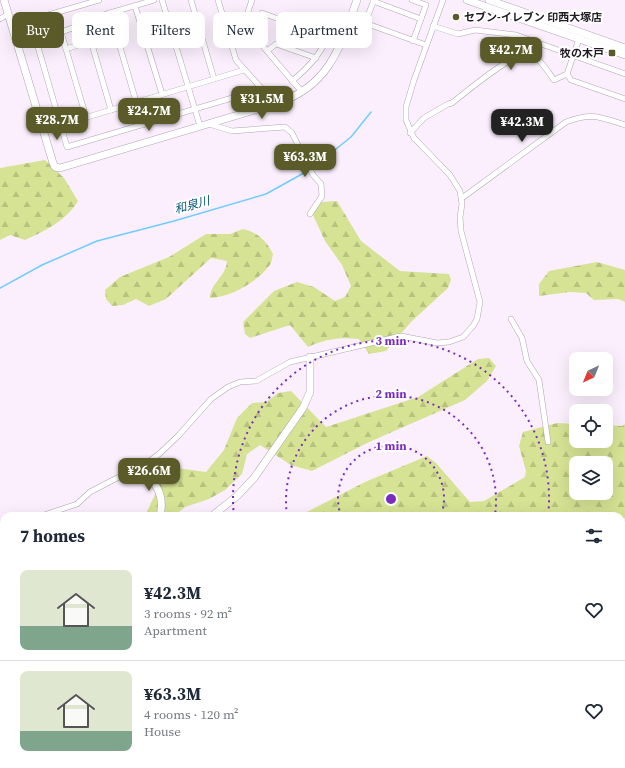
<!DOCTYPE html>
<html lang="en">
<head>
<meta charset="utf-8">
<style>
	:root { --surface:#fff; --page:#f2f2f3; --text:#1f2937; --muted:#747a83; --line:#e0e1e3; --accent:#5a5b28 }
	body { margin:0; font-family:"Source Serif 4","Noto Sans JP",serif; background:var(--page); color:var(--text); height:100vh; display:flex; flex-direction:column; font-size:15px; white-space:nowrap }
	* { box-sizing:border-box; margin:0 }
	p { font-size:13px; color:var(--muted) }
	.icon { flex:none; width:22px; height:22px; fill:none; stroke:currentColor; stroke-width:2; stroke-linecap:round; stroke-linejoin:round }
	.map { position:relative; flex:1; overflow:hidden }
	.panel { position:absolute; left:0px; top:512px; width:625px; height:256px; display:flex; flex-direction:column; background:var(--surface); border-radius:12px 12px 0 0; box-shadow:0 4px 16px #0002 }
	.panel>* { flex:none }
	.top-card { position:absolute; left:12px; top:12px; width:400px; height:36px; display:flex; gap:8px }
	.needle { width:26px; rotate:223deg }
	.buttons { position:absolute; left:569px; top:352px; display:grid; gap:8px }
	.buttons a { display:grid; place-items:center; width:44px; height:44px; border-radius:8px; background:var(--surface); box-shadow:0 4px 16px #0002; font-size:20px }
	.price { position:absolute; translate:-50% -34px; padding:0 9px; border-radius:8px; background:var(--accent); color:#fff; font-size:13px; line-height:26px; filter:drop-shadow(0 1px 2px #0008) }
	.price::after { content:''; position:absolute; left:50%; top:24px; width:12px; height:9px; margin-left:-6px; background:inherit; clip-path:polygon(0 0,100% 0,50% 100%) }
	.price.selected { background:#222; color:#fff }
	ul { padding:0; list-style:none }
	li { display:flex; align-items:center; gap:12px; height:100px; padding:0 20px }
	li+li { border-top:1px solid var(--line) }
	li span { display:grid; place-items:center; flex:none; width:112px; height:80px; border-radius:8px; color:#555 }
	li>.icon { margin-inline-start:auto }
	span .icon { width:48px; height:48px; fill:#fffc; stroke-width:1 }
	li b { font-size:17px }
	h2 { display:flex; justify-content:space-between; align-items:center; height:48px; padding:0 20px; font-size:17px }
	.pill { padding:0 14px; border-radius:8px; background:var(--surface); box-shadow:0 4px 16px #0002; font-size:14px; line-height:36px }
	.pill.selected { background:var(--accent); color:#fff }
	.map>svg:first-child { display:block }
	.forest { fill:url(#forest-firs); fill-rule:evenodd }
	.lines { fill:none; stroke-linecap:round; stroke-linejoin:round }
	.stream { stroke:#6fcdfe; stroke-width:1.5 }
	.street-casing { stroke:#b1a4b4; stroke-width:6 }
	.secondary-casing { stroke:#b1a4b4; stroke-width:8 }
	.street { stroke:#fff; stroke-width:5 }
	.secondary { stroke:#fff; stroke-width:7 }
	.ring { fill:none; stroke:#7b2cbf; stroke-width:2; stroke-dasharray:2 4 }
	.poi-dot { fill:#5a5b28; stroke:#fff; stroke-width:1.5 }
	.labels { text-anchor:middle; stroke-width:4; stroke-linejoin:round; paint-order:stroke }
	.poi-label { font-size:11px; font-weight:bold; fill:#201b22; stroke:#fff; text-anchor:start }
	.water-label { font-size:12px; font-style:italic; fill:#065575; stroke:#fff }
	.centre { fill:#7b2cbf; stroke:#fff; stroke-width:2 }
	.ring-label { font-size:12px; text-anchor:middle; font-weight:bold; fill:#7b2cbf; stroke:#fff; stroke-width:4; stroke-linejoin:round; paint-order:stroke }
</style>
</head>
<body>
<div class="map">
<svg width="625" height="768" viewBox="0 0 625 768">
	<defs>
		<pattern id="forest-firs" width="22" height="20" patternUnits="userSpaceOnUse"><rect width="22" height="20" fill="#d6e394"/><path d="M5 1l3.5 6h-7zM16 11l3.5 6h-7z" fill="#b7c27f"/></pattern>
	</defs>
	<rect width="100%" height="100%" fill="#fbeffe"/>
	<g class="forest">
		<path d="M45,160L64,178L78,201C66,221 45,231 25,240L10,235L0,240V168Z"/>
		<path d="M337,201L361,241L400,271L449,274L451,280L448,288L411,322L386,351L369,354L359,339C339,337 326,339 308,347L290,325L250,338L245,334L243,322L274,291L297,282L314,287L335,301L345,297L351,286L342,265L325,241L312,213L321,202Z"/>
		<path d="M243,229C257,232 267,241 273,254C272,258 272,263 269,266C257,282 231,297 210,298C210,283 226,277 227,261L211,258L166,299L149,306L136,299L123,305L112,306L106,299L105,290L120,277L169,257L206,234H230Z"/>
		<path d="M597,262L625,270V302L618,299L594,300L586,293L570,292L539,296V284L549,271Z"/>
		<path d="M489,358L496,366L487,381L465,400L367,443L312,471L291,465L260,445L247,454L242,474L225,490L209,499L185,507L174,516H145L164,475L176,468L206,472L224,450L237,418L252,403L266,402L278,393L291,391L326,427L418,397L478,359Z"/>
		<path d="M557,423L576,424V441H606V425L622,426L625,424V518L621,519V516H299L365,482L427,456L436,463L470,502L484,501L525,477L526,471L519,446L523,432ZM576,463H606V493H576Z"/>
		<path d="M4,545V611L0,609V548Z"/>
		<path d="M625,590V733L621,734V592Z"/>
		<path d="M179,764H314L307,768H185Z"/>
		<path d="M469,764H502L501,768H448Z"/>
		<path d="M534,764H587L599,768H533Z"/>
	</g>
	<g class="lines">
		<g class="stream">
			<path d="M0,288L42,265L97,241L174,221L266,194L311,169L351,137L371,112"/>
			<path d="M621,548L625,547"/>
			<path d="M0,713L4,712"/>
			<path d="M0,724L4,726"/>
			<path d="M67,764L74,768"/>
			<path d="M389,768L396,764"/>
		</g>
		<defs>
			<g id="street">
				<path d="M162,0L200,126"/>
				<path d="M191,0L214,79"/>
				<path d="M374,0L365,23L426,45"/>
				<path d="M412,0L426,5L413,41"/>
				<path d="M373,1L421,19"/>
				<path d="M135,6L162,94"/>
				<path d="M0,19L8,14"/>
				<path d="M14,25L99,0"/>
				<path d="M433,26L458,34L475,30L516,35L625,74"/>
				<path d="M61,32C78,27 93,18 110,13"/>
				<path d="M36,40L67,147L262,89L236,60L218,0"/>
				<path d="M91,41L111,110"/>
				<path d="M231,43L238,41L252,0"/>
				<path d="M18,45L61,32L86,117"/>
				<path d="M66,49L116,33"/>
				<path d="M267,51L276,44L316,58"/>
				<path d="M567,74L571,80L625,99"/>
				<path d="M292,81C308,68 319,56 328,37"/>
				<path d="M302,92L254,36L262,13L342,42"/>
				<path d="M209,124L232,131L285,127L292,133L313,175L321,184L322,196L310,214"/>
				<path d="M61,125L244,70"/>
				<path d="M143,125L110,13L154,0"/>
				<path d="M410,133L424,118L448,104L452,103C465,93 513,52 528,54C539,56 548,72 554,80L567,74L579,39"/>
				<path d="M462,198L566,122C592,112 600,117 625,125"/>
				<path d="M511,319L522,338L527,361L539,380L548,442"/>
				<path d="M41,516L77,504L90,492L115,479L140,468L159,454L178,436L211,399L228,387L240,382L256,381L290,362L401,336L437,343L449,342L463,337L473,326L477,319L480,302L461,231L460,217L462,204L460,191L450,175L414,138L406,120V107L414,80L443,0"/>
				<path d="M0,524H4"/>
				<path d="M621,554L625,552"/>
				<path d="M0,652H4"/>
				<path d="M0,676L4,694"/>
				<path d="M0,718L4,717"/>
				<path d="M135,764L143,768"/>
			</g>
			<g id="secondary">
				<path d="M4,0L53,163L55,167L60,168L278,103C330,85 340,47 357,0"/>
				<path d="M467,0L625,55"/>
				<path d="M489,0L625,48"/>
				<path d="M140,468C156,483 165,494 160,516"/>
				<path d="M212,516L237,496L254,478L303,408L310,392V357"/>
				<path d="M150,768L151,764"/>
			</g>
		</defs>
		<use href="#street" class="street-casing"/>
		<use href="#secondary" class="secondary-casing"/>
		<use href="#street" class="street"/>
		<use href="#secondary" class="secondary"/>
	</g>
	<g class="ring">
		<path d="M341 516A53 53 0 1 1 441 516"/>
		<path d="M287 515A105 105 0 1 1 495 515"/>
		<path d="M234 516A158 158 0 1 1 548 516"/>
	</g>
	<g class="poi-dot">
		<circle cx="456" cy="17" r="4"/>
		<rect x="608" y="49" width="8" height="8" rx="2"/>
	</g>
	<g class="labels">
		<g class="poi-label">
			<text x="464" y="21">セブン-イレブン 印西大塚店</text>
			<text x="604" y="57" text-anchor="end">牧の木戸</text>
		</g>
		<g class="water-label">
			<text transform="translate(192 205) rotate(-15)" y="4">和泉川</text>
		</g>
	</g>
	<circle cx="391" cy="499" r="6" class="centre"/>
	<g class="ring-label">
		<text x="391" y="345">3 min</text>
		<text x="391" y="398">2 min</text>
		<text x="391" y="450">1 min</text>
	</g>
</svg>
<div class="buttons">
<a><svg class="needle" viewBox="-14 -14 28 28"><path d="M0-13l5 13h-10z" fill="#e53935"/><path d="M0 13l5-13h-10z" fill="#747a83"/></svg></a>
<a><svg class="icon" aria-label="locate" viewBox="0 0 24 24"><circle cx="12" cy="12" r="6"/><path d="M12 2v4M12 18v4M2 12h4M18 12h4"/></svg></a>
<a><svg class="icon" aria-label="layers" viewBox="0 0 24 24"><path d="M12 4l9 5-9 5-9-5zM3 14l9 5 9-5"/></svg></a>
</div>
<b class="price" style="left:511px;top:71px">¥42.7M</b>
<b class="price" style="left:262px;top:120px">¥31.5M</b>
<b class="price" style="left:149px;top:132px">¥24.7M</b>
<b class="price" style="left:57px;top:141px">¥28.7M</b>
<b class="price selected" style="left:522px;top:143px">¥42.3M</b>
<b class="price" style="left:305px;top:178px">¥63.3M</b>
<b class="price" style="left:149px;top:492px">¥26.6M</b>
<div class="top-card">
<a class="pill selected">Buy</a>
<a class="pill">Rent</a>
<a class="pill">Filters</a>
<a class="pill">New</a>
<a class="pill">Apartment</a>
</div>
<section class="panel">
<h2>7 homes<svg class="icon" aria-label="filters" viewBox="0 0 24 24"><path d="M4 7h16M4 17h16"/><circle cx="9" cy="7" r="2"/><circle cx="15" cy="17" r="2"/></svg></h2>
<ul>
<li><span style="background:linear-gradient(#dfe7d0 70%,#7fa58c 0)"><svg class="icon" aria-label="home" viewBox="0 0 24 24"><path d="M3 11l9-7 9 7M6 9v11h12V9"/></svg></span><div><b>¥42.3M</b><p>3 rooms · 92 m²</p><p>Apartment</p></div><svg class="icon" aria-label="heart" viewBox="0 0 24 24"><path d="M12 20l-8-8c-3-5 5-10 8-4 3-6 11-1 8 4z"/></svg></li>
<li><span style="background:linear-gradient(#dfe7d0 75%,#7fa58c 0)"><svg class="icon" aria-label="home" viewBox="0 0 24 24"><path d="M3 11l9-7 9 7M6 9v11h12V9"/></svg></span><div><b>¥63.3M</b><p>4 rooms · 120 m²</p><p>House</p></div><svg class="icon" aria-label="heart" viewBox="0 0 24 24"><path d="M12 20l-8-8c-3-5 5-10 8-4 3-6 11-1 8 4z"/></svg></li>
</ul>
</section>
</div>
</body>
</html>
